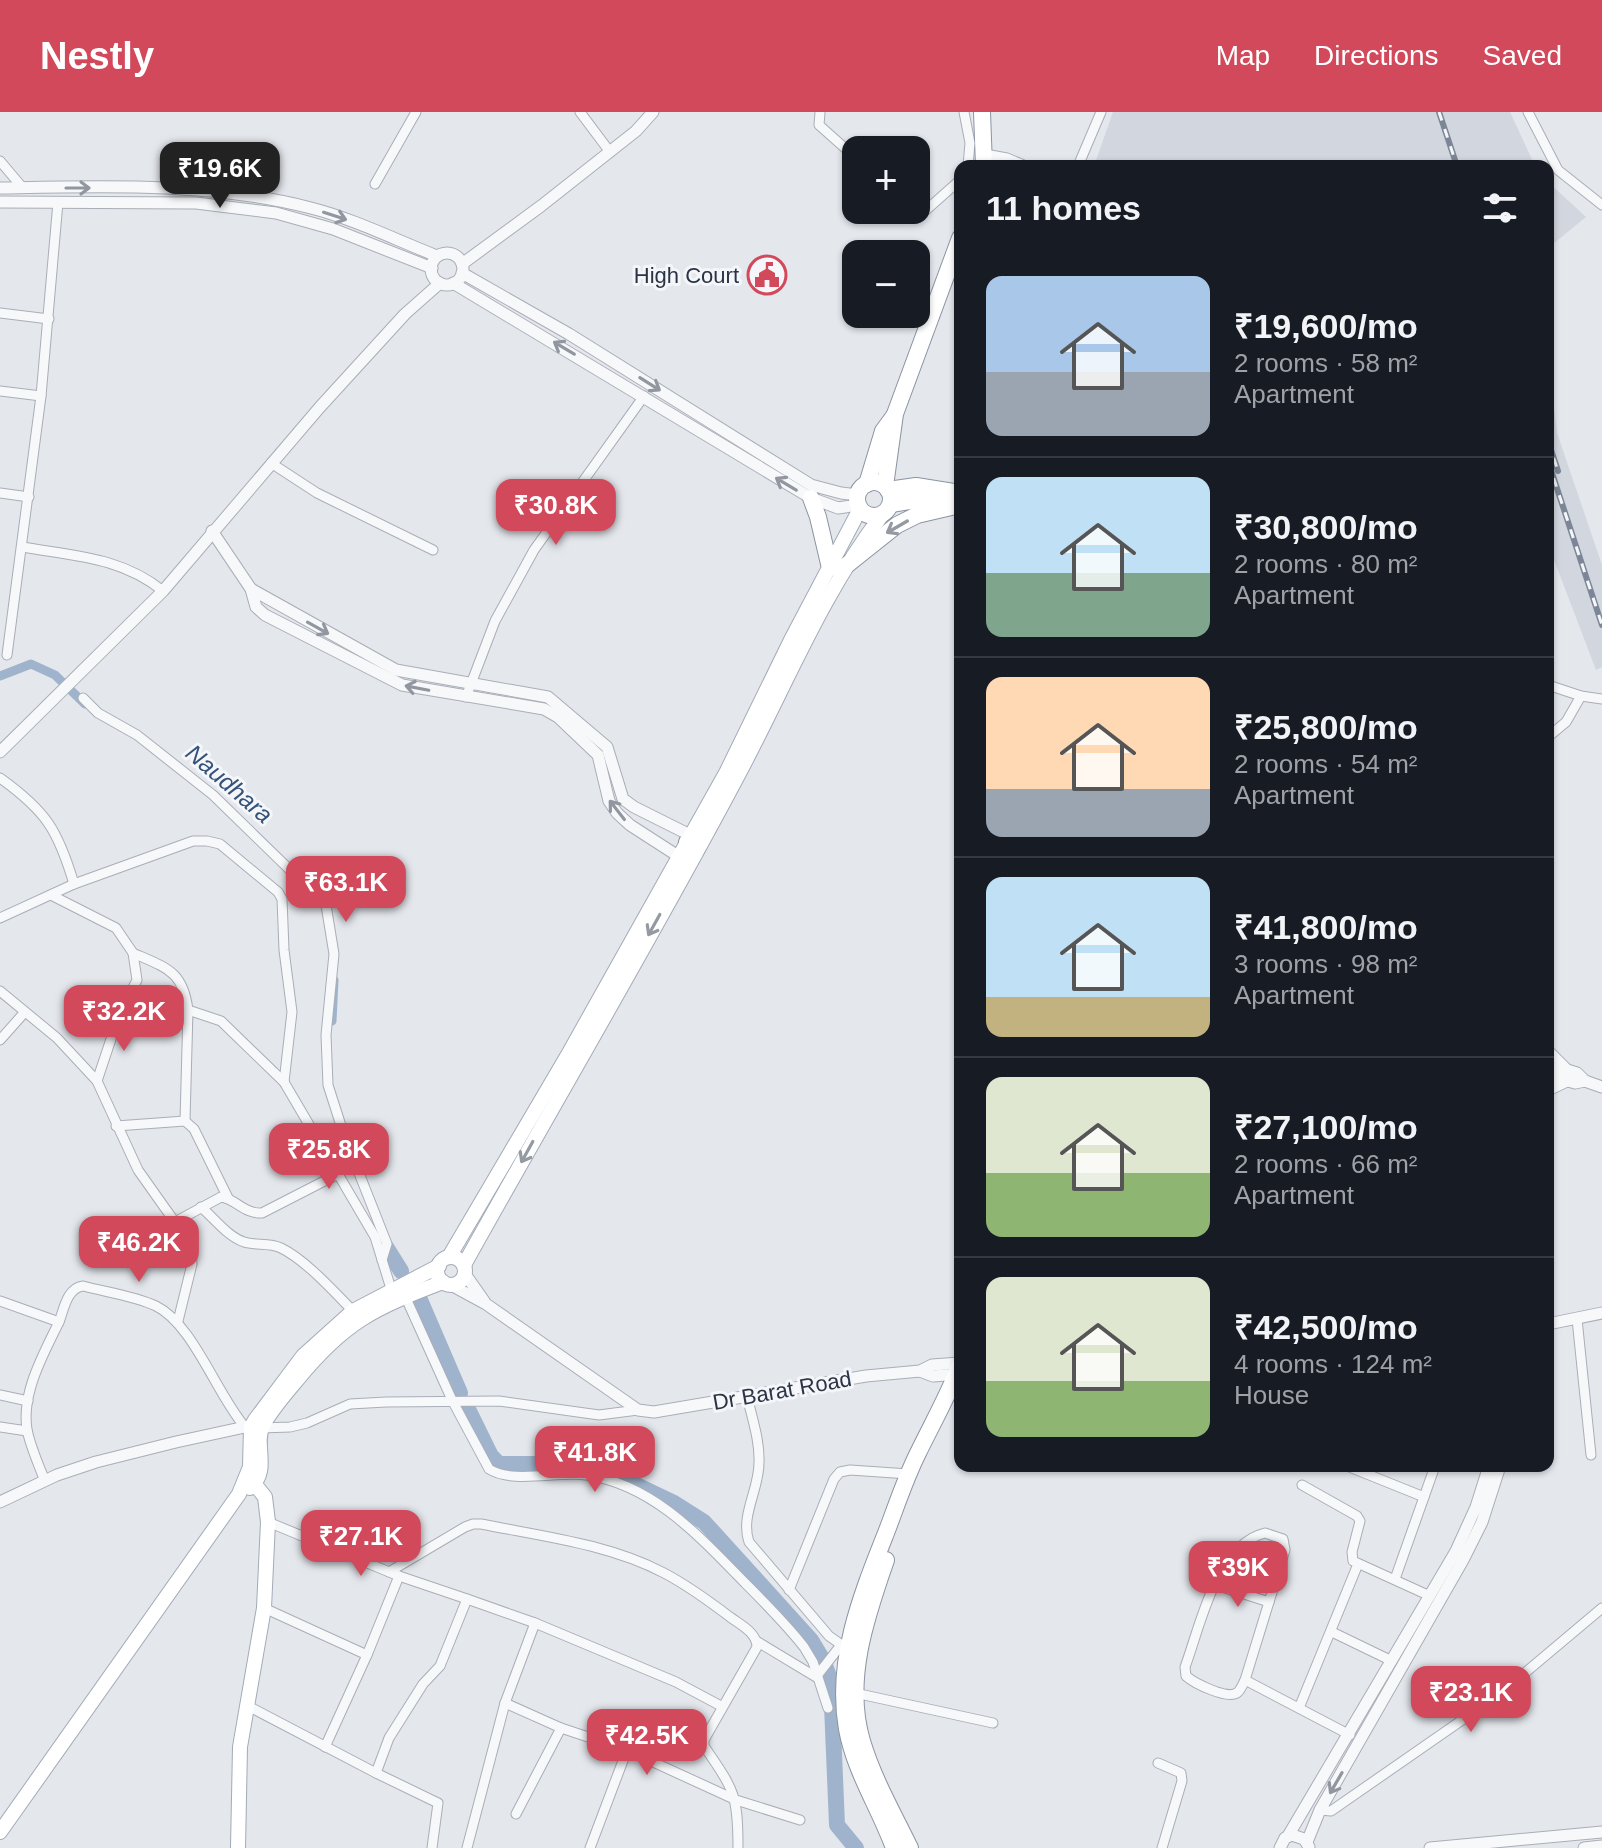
<!DOCTYPE html>
<html lang="en">
<head>
<meta charset="utf-8">
<style>
	:root { --surface:#171b24; --page:#20242c; --text:#f1f3f6; --muted:#9ea1a6; --line:#363941; --accent:#d1495b }
	body { margin:0; font-family:Arial,sans-serif; background:var(--page); color:var(--text); height:100vh; display:flex; flex-direction:column; font-size:30px; white-space:nowrap }
	* { box-sizing:border-box; margin:0 }
	p { font-size:26px; color:var(--muted) }
	.icon { flex:none; width:44px; height:44px; fill:none; stroke:currentColor; stroke-width:2; stroke-linecap:round; stroke-linejoin:round }
	.map { position:relative; flex:1; overflow:hidden }
	.drawer { position:absolute; left:954px; top:48px; width:600px; height:1312px; display:flex; flex-direction:column; background:var(--surface); border-radius:16px; box-shadow:0 2px 6px #0004 }
	.drawer>* { flex:none }
	.tools { position:absolute; left:842px; top:24px; display:grid; gap:16px }
	.tools a { display:grid; place-items:center; width:88px; height:88px; border-radius:16px; background:var(--surface); box-shadow:0 2px 6px #0004; font-size:40px }
	.price { position:absolute; translate:-50% -68px; padding:0 18px; border-radius:16px; background:var(--accent); color:#fff; font-size:26px; line-height:52px; filter:drop-shadow(0 2px 4px #0008) }
	.price::after { content:''; position:absolute; left:50%; top:48px; width:24px; height:18px; margin-left:-12px; background:inherit; clip-path:polygon(0 0,100% 0,50% 100%) }
	.price.selected { background:#222; color:#fff }
	ul { padding:0; list-style:none }
	li { display:flex; align-items:center; gap:24px; height:200px; padding:0 32px }
	li+li { border-top:2px solid var(--line) }
	li span { display:grid; place-items:center; flex:none; width:224px; height:160px; border-radius:16px; color:#555 }
	li>.icon { margin-inline-start:auto }
	span .icon { width:96px; height:96px; fill:#fffc; stroke-width:1 }
	li b { font-size:34px }
	h2 { display:flex; justify-content:space-between; align-items:center; height:96px; padding:0 32px; font-size:34px }
	header { display:flex; align-items:center; gap:48px; box-sizing:border-box; height:112px; padding:0 40px; background:var(--accent); color:#fff }
	header strong { font-size:38px }
	nav { display:flex; gap:44px; margin-inline-start:auto; font-size:28px }
	.map>svg:first-child { display:block }
	.built { fill:#d2d6de }
	.lines { fill:none; stroke-linecap:round; stroke-linejoin:round }
	.canal { stroke:#9fb4cc; stroke-width:9 }
	.river { stroke:#9fb4cc; stroke-width:16 }
	.minor-casing { stroke:#a9aeb7; stroke-width:11 }
	.tertiary-casing { stroke:#a9aeb7; stroke-width:13 }
	.primary-casing { stroke:#a3abb8; stroke-width:16 }
	.trunk-casing { stroke:#8b94a3; stroke-width:18 }
	.minor { stroke:#f7f8fa; stroke-width:9 }
	.tertiary { stroke:#f7f8fa; stroke-width:11 }
	.primary { stroke:#fff; stroke-width:14 }
	.trunk { stroke:#fff; stroke-width:16 }
	.rail-casing { stroke:#7d8696; stroke-width:6 }
	.rail { stroke:#f4f6f9; stroke-width:3; stroke-dasharray:9; stroke-linecap:butt }
	.oneway { stroke:#9196a0 }
	.oneway2 { stroke:#959aa2 }
	.labels { text-anchor:middle; stroke-width:6; stroke-linejoin:round; paint-order:stroke }
	.poi-label { font-size:22px; fill:#2b3445; stroke:#f4f6f9; text-anchor:end }
	.street-label { font-size:22px; fill:#2b3445; stroke:#f4f6f9 }
	.water-label { font-size:24px; font-style:italic; fill:#34527a; stroke:#f4f6f9 }
</style>
</head>
<body>
<header>
<strong>Nestly</strong>
<nav><a>Map</a><a>Directions</a><a>Saved</a></nav>
</header>
<div class="map">
<svg width="1602" height="1736" viewBox="0 0 1602 1736">
	<rect width="100%" height="100%" fill="#e4e7ec"/>
	<g class="built">
		<path d="M1113,0H1510L1535,54H1094Z"/>
		<path d="M1548,70L1586,105L1548,136Z"/>
		<path d="M1548,244L1557,321L1602,453V555L1596,558L1548,432Z"/>
	</g>
	<g class="lines">
		<g class="canal">
			<path d="M0,564L31,552L55,563L85,592"/>
			<path d="M332,909L334,868"/>
		</g>
		<g class="river">
			<path d="M386,1135L401,1159"/>
			<path d="M420,1188L460,1281"/>
			<path d="M467,1295L491,1344L499,1352H572L611,1361L674,1391L704,1410L811,1528L823,1548L831,1570L837,1713L856,1736"/>
		</g>
		<defs>
			<g id="minor">
				<path d="M580,0L610,40"/>
				<path d="M820,0L819,13L856,46"/>
				<path d="M964,0L970,31L968,54"/>
				<path d="M1528,0L1558,58L1602,93"/>
				<path d="M985,42L1007,46L1026,54"/>
				<path d="M0,49L22,75"/>
				<path d="M1078,54L1101,0"/>
				<path d="M375,72L416,0"/>
				<path d="M916,95L924,100L960,68"/>
				<path d="M0,201L49,207"/>
				<path d="M0,279L41,284"/>
				<path d="M271,351L317,381L433,438"/>
				<path d="M0,381L29,385"/>
				<path d="M22,435C74,444 121,445 163,479"/>
				<path d="M7,543L41,284L58,90"/>
				<path d="M1548,573L1581,584L1602,587"/>
				<path d="M466,585L495,509L534,438L644,284"/>
				<path d="M83,586L98,601L137,623L213,683L326,793L334,842L326,923L328,973L344,1023L387,1132L382,1148"/>
				<path d="M1548,625L1566,610L1581,584"/>
				<path d="M0,666C46,699 58,718 74,772"/>
				<path d="M51,783L116,816L133,841L137,868L119,903L97,969"/>
				<path d="M0,806L74,772L193,729H207L220,732L278,780L282,787L284,838L292,900L284,970"/>
				<path d="M133,841C167,856 183,859 188,898"/>
				<path d="M0,879L57,926L97,969L138,1058L184,1123L191,1137L192,1152L178,1209"/>
				<path d="M0,928L24,901"/>
				<path d="M185,1009L188,898L221,909L284,970L375,1125L392,1180"/>
				<path d="M116,1014L185,1009L194,1017L228,1086"/>
				<path d="M201,1095C214,1106 228,1125 244,1130C256,1134 269,1130 281,1136C306,1148 335,1181 355,1201"/>
				<path d="M175,1110L221,1085C236,1087 244,1102 262,1101L338,1062"/>
				<path d="M405,1184L452,1288L489,1357C512,1372 558,1359 586,1363C653,1372 701,1426 746,1472C766,1492 786,1512 804,1535L813,1550L828,1596"/>
				<path d="M0,1189L59,1210C64,1197 67,1176 83,1174C106,1180 135,1184 156,1194C193,1212 217,1283 245,1315"/>
				<path d="M1577,1207L1591,1343"/>
				<path d="M0,1283L28,1289"/>
				<path d="M747,1284C752,1306 760,1329 759,1351C759,1378 740,1404 749,1430L829,1524L849,1538"/>
				<path d="M0,1315L27,1319"/>
				<path d="M261,1316L290,1315L307,1311L350,1292L386,1290L499,1289L599,1303L638,1298"/>
				<path d="M1347,1354L1424,1385"/>
				<path d="M45,1369C39,1354 32,1338 28,1322C19,1285 43,1243 59,1210"/>
				<path d="M1302,1373L1357,1404L1360,1409L1352,1440L1353,1449L1430,1484"/>
				<path d="M268,1410L399,1464L467,1487"/>
				<path d="M1265,1421L1283,1427L1285,1438L1245,1568C1243,1572 1241,1577 1238,1580C1229,1589 1194,1571 1186,1564L1185,1555C1201,1512 1216,1433 1265,1421Z"/>
				<path d="M389,1460L465,1415L473,1412H481C541,1424 609,1432 664,1461C687,1473 709,1489 730,1505C741,1513 757,1521 757,1535L704,1628V1634C734,1678 738,1682 738,1736"/>
				<path d="M1395,1467L1435,1354"/>
				<path d="M1216,1473L1269,1490"/>
				<path d="M789,1478L834,1367L840,1360L850,1358L909,1362"/>
				<path d="M264,1496L367,1543"/>
				<path d="M535,1511L676,1570L721,1594"/>
				<path d="M1332,1520L1392,1549"/>
				<path d="M758,1530L816,1565L841,1533"/>
				<path d="M1245,1568L1350,1623"/>
				<path d="M855,1581L993,1611"/>
				<path d="M505,1591L561,1616L627,1638L736,1688L800,1708"/>
				<path d="M246,1593L376,1661L389,1626L423,1572L440,1554L467,1487L535,1511L505,1591L467,1736"/>
				<path d="M1299,1596L1358,1452"/>
				<path d="M325,1635L367,1543L399,1464"/>
				<path d="M1158,1651L1181,1661L1182,1669L1162,1736"/>
				<path d="M376,1661L438,1691L432,1736"/>
				<path d="M1320,1698L1331,1699L1501,1581L1602,1496"/>
				<path d="M516,1702L561,1616"/>
				<path d="M590,1736L627,1638"/>
			</g>
			<g id="tertiary">
				<path d="M0,76C103,74 211,70 311,96C354,107 396,128 437,144"/>
				<path d="M0,90L196,91L276,101L333,117L432,156"/>
				<circle cx="447" cy="157" r="16"/>
				<path d="M462,152L541,94L636,19L653,0"/>
				<path d="M462,161L569,222L811,373L841,381L858,383"/>
				<path d="M453,171L811,386L838,396L858,393"/>
				<path d="M212,419L251,477L256,495L265,503L402,573L544,597L558,605L598,643L609,689L617,701L630,713L678,744"/>
				<path d="M251,477L396,558L548,585L607,635L623,687L634,695L690,723"/>
				<path d="M0,640L163,479L320,295L405,202L440,171"/>
				<path d="M1548,939L1565,956"/>
				<path d="M1548,952L1577,961L1585,969L1602,975"/>
				<path d="M1548,963L1575,971L1585,969"/>
				<path d="M1548,978L1567,969"/>
				<path d="M465,1162L484,1189"/>
				<path d="M451,1173L486,1192L638,1298L654,1300L866,1264L920,1259L932,1253L960,1251"/>
				<path d="M1548,1212L1602,1201"/>
				<path d="M920,1259L933,1264L960,1262"/>
				<path d="M0,1390L57,1363L96,1350L176,1330L245,1315L257,1316"/>
				<path d="M1288,1724L1456,1439L1476,1395L1489,1354"/>
				<path d="M1307,1730L1320,1698L1463,1448L1482,1410L1500,1354"/>
				<path d="M1280,1736L1285,1726L1292,1723L1304,1727L1309,1735"/>
				<path d="M1430,1736L1602,1720"/>
				<path d="M1584,1736L1602,1734"/>
			</g>
			<g id="primary">
				<path d="M449,1145L569,941L726,661L791,528L860,397"/>
				<circle cx="451" cy="1159" r="14"/>
				<path d="M464,1153C554,991 649,831 736,667C784,578 820,484 882,403"/>
				<path d="M250,1376C271,1358 253,1333 263,1313C272,1297 285,1282 297,1268C344,1210 374,1196 443,1170"/>
				<path d="M0,1720L239,1382L250,1355L251,1315L255,1308L303,1244L353,1199L439,1154"/>
				<path d="M238,1736L240,1635L264,1496L268,1410L265,1385L248,1364"/>
			</g>
			<g id="trunk">
				<path d="M982,0L984,54"/>
				<circle cx="874" cy="387" r="17"/>
				<path d="M867,372L883,319L894,304"/>
				<path d="M885,374L895,302L960,126"/>
				<path d="M888,378L916,374L960,381"/>
				<path d="M811,386L818,405L830,456"/>
				<path d="M891,392L909,389L950,392"/>
				<path d="M843,456L897,413L917,403L960,393"/>
				<path d="M687,730L697,736"/>
				<path d="M886,1448C866,1505 844,1569 862,1629C873,1666 893,1701 910,1736"/>
				<path d="M894,1736C879,1695 855,1660 847,1617C835,1548 861,1484 886,1421C896,1395 905,1367 918,1341C932,1312 948,1284 960,1253"/>
			</g>
		</defs>
		<use href="#minor" class="minor-casing"/>
		<use href="#tertiary" class="tertiary-casing"/>
		<use href="#primary" class="primary-casing"/>
		<use href="#trunk" class="trunk-casing"/>
		<use href="#minor" class="minor"/>
		<use href="#tertiary" class="tertiary"/>
		<use href="#primary" class="primary"/>
		<use href="#trunk" class="trunk"/>
		<defs>
			<g id="rail">
				<path d="M1439,0L1457,54"/>
				<path d="M1548,329L1558,359"/>
				<path d="M1548,349L1602,513"/>
			</g>
		</defs>
		<use href="#rail" class="rail-casing"/>
		<use href="#rail" class="rail"/>
	</g>
	<defs><path id="oneway-shaft" d="M-6 0H5M1.5-3L5.5 0L1.5 3" fill="none" stroke-width="1.6" stroke-linecap="round" stroke-linejoin="round" transform="scale(2)"/></defs>
	<g class="oneway">
		<use href="#oneway-shaft" transform="translate(78 76)"/>
		<use href="#oneway-shaft" transform="translate(335 104) rotate(18)"/>
		<use href="#oneway-shaft" transform="translate(564 236) rotate(-149)"/>
		<use href="#oneway-shaft" transform="translate(650 272) rotate(32)"/>
		<use href="#oneway-shaft" transform="translate(786 372) rotate(-149)"/>
		<use href="#oneway-shaft" transform="translate(318 516) rotate(29)"/>
		<use href="#oneway-shaft" transform="translate(417 576) rotate(-169)"/>
		<use href="#oneway-shaft" transform="translate(617 698) rotate(-128)"/>
		<use href="#oneway-shaft" transform="translate(1336 1671) rotate(120)"/>
	</g>
	<g class="oneway2">
		<use href="#oneway-shaft" transform="translate(897 415) rotate(150)"/>
		<use href="#oneway-shaft" transform="translate(654 813) rotate(119)"/>
		<use href="#oneway-shaft" transform="translate(527 1040) rotate(119)"/>
	</g>
	<defs>
		<symbol id="civic-ring" viewBox="-11 -11 22 22"><circle r="9.5" fill="#f4f6f9" stroke="#d1495b" stroke-width="1.5"/><path d="M-.6-6.5H3V-4.5H.6V-3L4-1V1h2V6H-6V1h2V-1L-.6-3ZM-1.2 2.5V6h2.4V2.5Z" fill="#d1495b"/></symbol>
	</defs>
	<g fill-rule="evenodd">
		<use href="#civic-ring" x="745" y="141" width="44" height="44"/>
	</g>
	<g class="labels">
		<g class="poi-label">
			<text x="739" y="171">High Court</text>
		</g>
		<g class="street-label">
			<text transform="translate(782 1278) rotate(-10)" y="8">Dr Barat Road</text>
		</g>
		<g class="water-label">
			<text transform="translate(229 672) rotate(41)" y="8">Naudhara</text>
		</g>
	</g>
</svg>
<div class="tools">
<a>+</a>
<a>−</a>
</div>
<b class="price selected" style="left:220px;top:98px">₹19.6K</b>
<b class="price" style="left:556px;top:435px">₹30.8K</b>
<b class="price" style="left:346px;top:812px">₹63.1K</b>
<b class="price" style="left:124px;top:941px">₹32.2K</b>
<b class="price" style="left:329px;top:1079px">₹25.8K</b>
<b class="price" style="left:139px;top:1172px">₹46.2K</b>
<b class="price" style="left:595px;top:1382px">₹41.8K</b>
<b class="price" style="left:361px;top:1466px">₹27.1K</b>
<b class="price" style="left:1238px;top:1497px">₹39K</b>
<b class="price" style="left:1471px;top:1622px">₹23.1K</b>
<b class="price" style="left:647px;top:1665px">₹42.5K</b>
<section class="drawer">
<h2>11 homes<svg class="icon" aria-label="filters" viewBox="0 0 24 24"><path d="M4 7h16M4 17h16"/><circle cx="9" cy="7" r="2"/><circle cx="15" cy="17" r="2"/></svg></h2>
<ul>
<li><span style="background:linear-gradient(#a9c7e8 60%,#9aa5b1 0)"><svg class="icon" aria-label="home" viewBox="0 0 24 24"><path d="M3 11l9-7 9 7M6 9v11h12V9"/></svg></span><div><b>₹19,600/mo</b><p>2 rooms · 58 m²</p><p>Apartment</p></div></li>
<li><span style="background:linear-gradient(#bfe0f5 60%,#7fa58c 0)"><svg class="icon" aria-label="home" viewBox="0 0 24 24"><path d="M3 11l9-7 9 7M6 9v11h12V9"/></svg></span><div><b>₹30,800/mo</b><p>2 rooms · 80 m²</p><p>Apartment</p></div></li>
<li><span style="background:linear-gradient(#ffd9b3 70%,#9aa5b1 0)"><svg class="icon" aria-label="home" viewBox="0 0 24 24"><path d="M3 11l9-7 9 7M6 9v11h12V9"/></svg></span><div><b>₹25,800/mo</b><p>2 rooms · 54 m²</p><p>Apartment</p></div></li>
<li><span style="background:linear-gradient(#bfe0f5 75%,#c2b280 0)"><svg class="icon" aria-label="home" viewBox="0 0 24 24"><path d="M3 11l9-7 9 7M6 9v11h12V9"/></svg></span><div><b>₹41,800/mo</b><p>3 rooms · 98 m²</p><p>Apartment</p></div></li>
<li><span style="background:linear-gradient(#dfe7d0 60%,#8fb573 0)"><svg class="icon" aria-label="home" viewBox="0 0 24 24"><path d="M3 11l9-7 9 7M6 9v11h12V9"/></svg></span><div><b>₹27,100/mo</b><p>2 rooms · 66 m²</p><p>Apartment</p></div></li>
<li><span style="background:linear-gradient(#dfe7d0 65%,#8fb573 0)"><svg class="icon" aria-label="home" viewBox="0 0 24 24"><path d="M3 11l9-7 9 7M6 9v11h12V9"/></svg></span><div><b>₹42,500/mo</b><p>4 rooms · 124 m²</p><p>House</p></div></li>
</ul>
</section>
</div>
</body>
</html>
